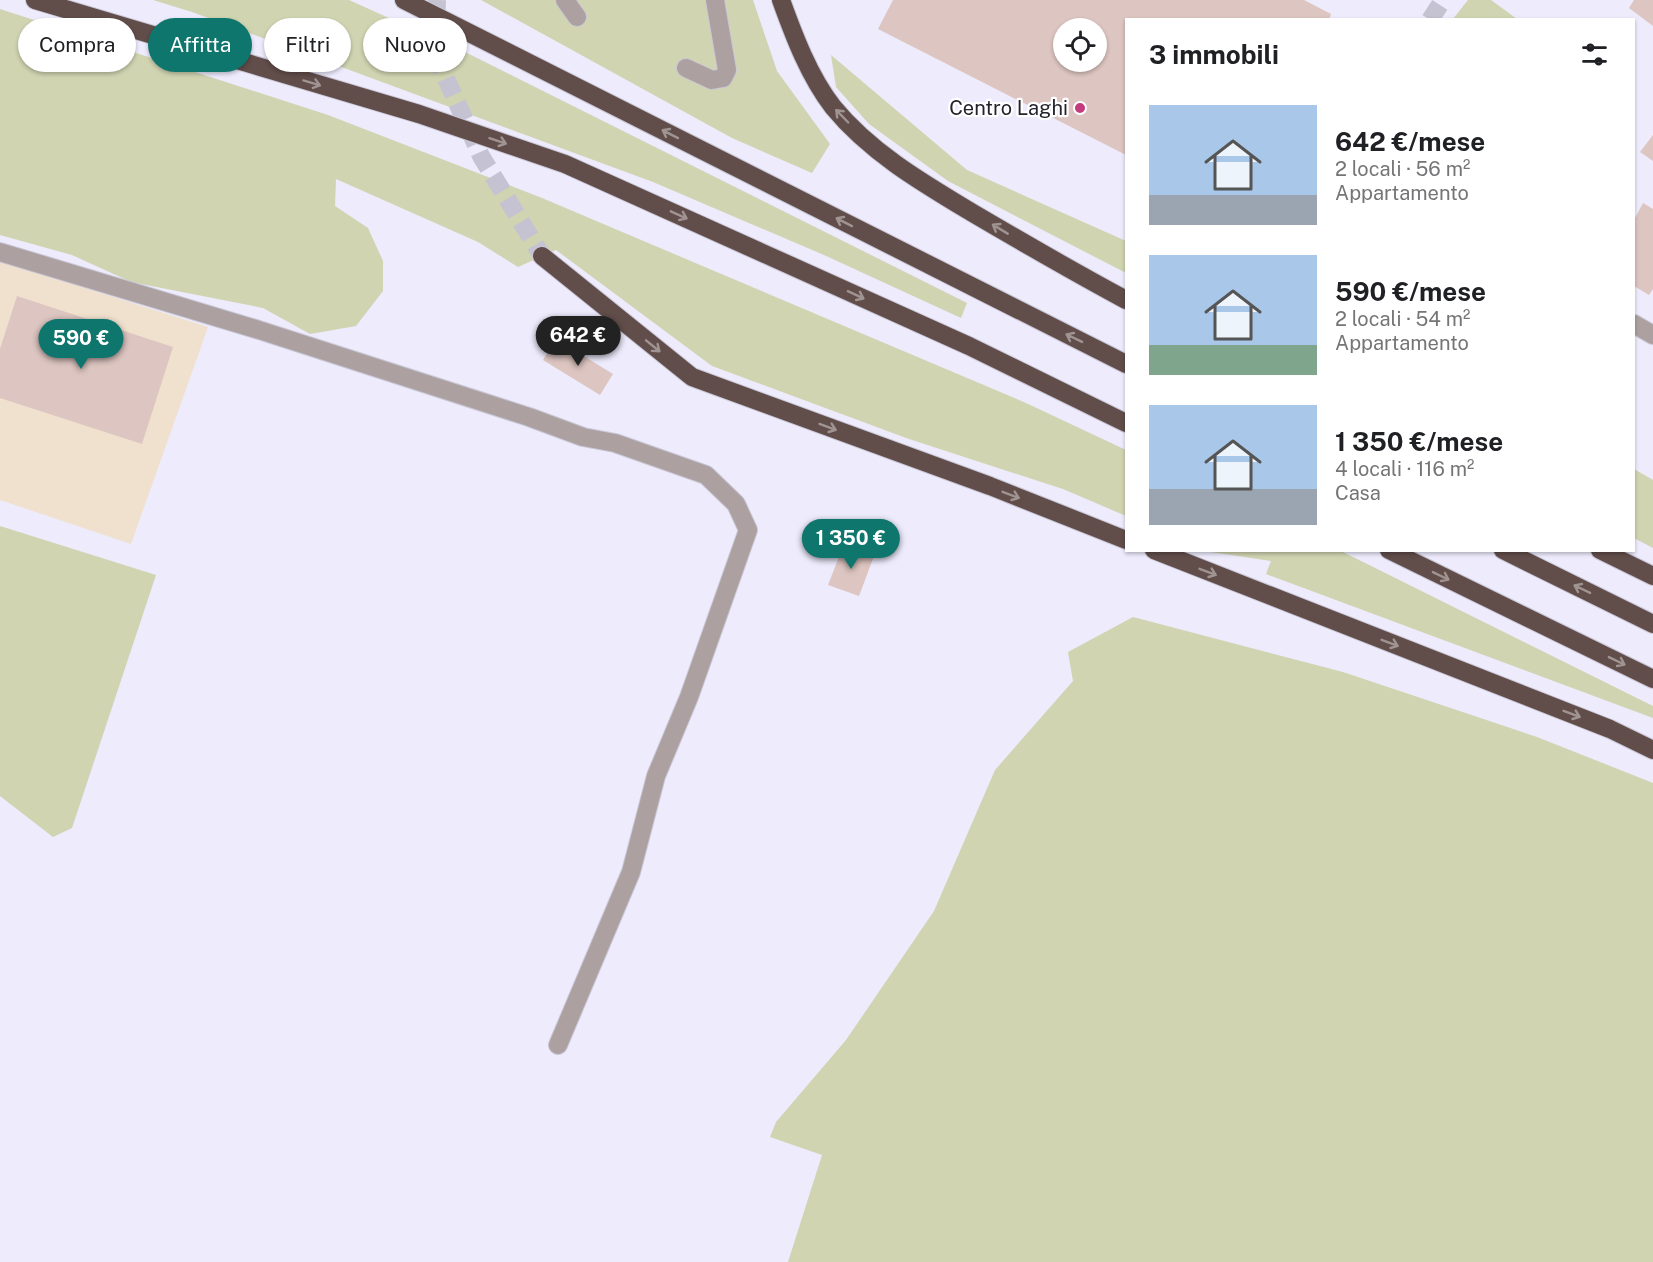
<!DOCTYPE html>
<html lang="it">
<head>
<meta charset="utf-8">
<style>
	:root { --surface:#fff; --page:#f2f2f2; --text:#202124; --muted:#757577; --accent:#0f766e }
	body { margin:0; font-family:"Public Sans",sans-serif; background:var(--page); color:var(--text); height:100vh; display:flex; flex-direction:column; font-size:22px; white-space:nowrap }
	* { box-sizing:border-box; margin:0 }
	p { font-size:20px; color:var(--muted) }
	.icon { flex:none; width:33px; height:33px; fill:none; stroke:currentColor; stroke-width:2; stroke-linecap:round; stroke-linejoin:round }
	.map { position:relative; flex:1; overflow:hidden }
	.sheet { position:absolute; left:1125px; top:18px; width:510px; height:534px; display:flex; flex-direction:column; background:var(--surface); border-radius:0px; box-shadow:0 2px 4px #0004 }
	.sheet>* { flex:none }
	.banner { position:absolute; left:18px; top:18px; width:570px; height:54px; display:flex; gap:12px }
	.controls { position:absolute; left:1053px; top:18px; display:grid; gap:12px }
	.controls a { display:grid; place-items:center; width:54px; height:54px; border-radius:50%; background:var(--surface); box-shadow:0 2px 4px #0004; font-size:30px }
	.price { position:absolute; translate:-50% -51px; padding:0 14px; border-radius:21px; background:var(--accent); color:#fff; font-size:20px; line-height:39px; filter:drop-shadow(0 2px 3px #0008) }
	.price::after { content:''; position:absolute; left:50%; top:36px; width:18px; height:14px; margin-left:-9px; background:inherit; clip-path:polygon(0 0,100% 0,50% 100%) }
	.price.current { background:#222; color:#fff }
	ul { padding:0; list-style:none }
	li { display:flex; align-items:center; gap:18px; height:150px; padding:0 24px }
	li span { display:grid; place-items:center; flex:none; width:168px; height:120px; border-radius:0px; color:#555 }
	li>.icon { margin-inline-start:auto }
	span .icon { width:72px; height:72px; fill:#fffc; stroke-width:1 }
	li b { font-size:26px }
	h2 { display:flex; justify-content:space-between; align-items:center; height:72px; padding:0 24px; font-size:26px }
	.pill { padding:0 21px; border-radius:27px; background:var(--surface); box-shadow:0 2px 4px #0004; font-size:21px; line-height:54px }
	.pill.current { background:var(--accent); color:#fff }
	.map>svg:first-child { display:block }
	.industrial { fill:#f0e1ce }
	.green { fill:#d0d4b1 }
	.building { fill:#ddc5c1; fill-rule:evenodd }
	.lines { fill:none; stroke-linecap:round; stroke-linejoin:round }
	.minor-tunnel { stroke:#c5c3d2; stroke-width:18; stroke-dasharray:18 9; stroke-linecap:butt }
	.highway-tunnel { stroke:#c5c3d2; stroke-width:18; stroke-dasharray:18 9; stroke-linecap:butt }
	.minor-casing { stroke:#c9c7d6; stroke-width:20 }
	.highway-casing { stroke:#c9c7d6; stroke-width:20 }
	.minor { stroke:#aca1a0; stroke-width:18 }
	.highway { stroke:#614d4a; stroke-width:18 }
	.oneway { stroke:#a09492 }
	.poi-dot { fill:#c23c7e; stroke:#fff; stroke-width:2 }
	.labels { text-anchor:middle; stroke-width:4.5; stroke-linejoin:round; paint-order:stroke }
	.poi-label { font-size:20px; fill:#24232b; stroke:#fff; text-anchor:end }
</style>
</head>
<body>
<div class="map">
<svg width="1653" height="1262" viewBox="0 0 1653 1262">
	<rect width="100%" height="100%" fill="#edebfc"/>
	<path class="industrial" d="M0,261L208,327L131,544L0,500Z"/>
	<g class="green">
		<path d="M153,0H349L471,55L967,303L961,318L824,255L653,182L192,12Z"/>
		<path d="M481,0H753L777,71L830,144L812,173L732,138Z"/>
		<path d="M1468,0H1491L1517,19H1453Z"/>
		<path d="M0,9L328,115L542,198L1026,403L1126,450V516L1063,489L909,439L712,366L556,250L518,267L478,242L336,179L335,206L368,228L383,261V291L356,326L310,334L263,308L131,282L72,255L0,235Z"/>
		<path d="M831,55L967,170L1126,241V273L948,181L869,124L836,87Z"/>
		<path d="M1634,469L1653,480V548L1634,538Z"/>
		<path d="M0,526L156,575L72,828L53,837L0,796Z"/>
		<path d="M1204,551H1341L1653,706V718L1266,574L1271,561Z"/>
		<path d="M1133,617L1343,672L1537,737L1653,783V1262H788L822,1155L770,1137L776,1122L846,1040L934,911L995,770L1073,681L1068,652Z"/>
	</g>
	<g class="building">
		<path d="M893,0H1304L1331,14L1329,20H1126V155L878,29ZM1064,28H1096V62H1064Z"/>
		<path d="M1634,0H1653V26L1629,8Z"/>
		<path d="M1653,135V161L1640,152Z"/>
		<path d="M1643,203L1653,209V289L1649,295L1634,286V220Z"/>
		<path d="M17,296L173,347L142,444L0,398V349Z"/>
		<path d="M556,339L613,374L600,395L543,360Z"/>
		<path d="M844,544L874,556L859,596L828,585Z"/>
	</g>
	<g class="lines">
		<path class="minor-tunnel" d="M1430,20L1443,0"/>
		<path class="highway-tunnel" d="M437,0L435,54L481,156L542,256"/>
		<defs>
			<g id="minor">
				<path d="M565,0L577,17"/>
				<path d="M686,68L712,80L723,78L727,70L715,0"/>
				<path d="M0,252L259,330L529,417L583,437L615,443L706,475L736,504L748,530L689,697L656,776L631,872L558,1045"/>
				<path d="M1634,324L1653,335"/>
			</g>
			<g id="highway">
				<path d="M35,0L419,114L565,164L969,346L1126,423"/>
				<path d="M404,0L1126,364"/>
				<path d="M781,0C794,36 809,76 833,107C870,152 921,182 971,212C1022,242 1074,272 1126,300"/>
				<path d="M542,256L692,377L990,486L1126,540"/>
				<path d="M1154,550L1610,729L1653,750"/>
				<path d="M1389,550L1653,679"/>
				<path d="M1503,550L1653,624"/>
				<path d="M1600,550L1653,576"/>
			</g>
		</defs>
		<use href="#minor" class="minor-casing"/>
		<use href="#highway" class="highway-casing"/>
		<use href="#minor" class="minor"/>
		<use href="#highway" class="highway"/>
	</g>
	<defs><path id="oneway-shaft" d="M-6 0H5M1.5-3L5.5 0L1.5 3" fill="none" stroke-width="1.6" stroke-linecap="round" stroke-linejoin="round" transform="scale(1.5)"/></defs>
	<g class="oneway">
		<use href="#oneway-shaft" transform="translate(312 83) rotate(17)"/>
		<use href="#oneway-shaft" transform="translate(842 116) rotate(-134)"/>
		<use href="#oneway-shaft" transform="translate(670 134) rotate(-153)"/>
		<use href="#oneway-shaft" transform="translate(498 141) rotate(19)"/>
		<use href="#oneway-shaft" transform="translate(679 215) rotate(24)"/>
		<use href="#oneway-shaft" transform="translate(844 222) rotate(-153)"/>
		<use href="#oneway-shaft" transform="translate(1000 229) rotate(-149)"/>
		<use href="#oneway-shaft" transform="translate(856 295) rotate(25)"/>
		<use href="#oneway-shaft" transform="translate(1074 338) rotate(-154)"/>
		<use href="#oneway-shaft" transform="translate(653 346) rotate(39)"/>
		<use href="#oneway-shaft" transform="translate(828 427) rotate(20)"/>
		<use href="#oneway-shaft" transform="translate(1011 495) rotate(21)"/>
		<use href="#oneway-shaft" transform="translate(1208 572) rotate(21)"/>
		<use href="#oneway-shaft" transform="translate(1441 576) rotate(26)"/>
		<use href="#oneway-shaft" transform="translate(1582 589) rotate(-154)"/>
		<use href="#oneway-shaft" transform="translate(1390 643) rotate(21)"/>
		<use href="#oneway-shaft" transform="translate(1617 661) rotate(26)"/>
		<use href="#oneway-shaft" transform="translate(1572 714) rotate(21)"/>
	</g>
	<circle class="poi-dot" cx="1080" cy="108" r="6"/>
	<g class="labels">
		<g class="poi-label">
			<text x="1068" y="115">Centro Laghi</text>
		</g>
	</g>
</svg>
<div class="controls">
<a><svg class="icon" aria-label="locate" viewBox="0 0 24 24"><circle cx="12" cy="12" r="6"/><path d="M12 2v4M12 18v4M2 12h4M18 12h4"/></svg></a>
</div>
<b class="price current" style="left:578px;top:367px">642 €</b>
<b class="price" style="left:81px;top:370px">590 €</b>
<b class="price" style="left:851px;top:570px">1 350 €</b>
<div class="banner">
<a class="pill">Compra</a>
<a class="pill current">Affitta</a>
<a class="pill">Filtri</a>
<a class="pill">Nuovo</a>
</div>
<section class="sheet">
<h2>3 immobili<svg class="icon" aria-label="filters" viewBox="0 0 24 24"><path d="M4 7h16M4 17h16"/><circle cx="9" cy="7" r="2"/><circle cx="15" cy="17" r="2"/></svg></h2>
<ul>
<li><span style="background:linear-gradient(#a9c7e8 75%,#9aa5b1 0)"><svg class="icon" aria-label="home" viewBox="0 0 24 24"><path d="M3 11l9-7 9 7M6 9v11h12V9"/></svg></span><div><b>642 €/mese</b><p>2 locali · 56 m²</p><p>Appartamento</p></div></li>
<li><span style="background:linear-gradient(#a9c7e8 75%,#7fa58c 0)"><svg class="icon" aria-label="home" viewBox="0 0 24 24"><path d="M3 11l9-7 9 7M6 9v11h12V9"/></svg></span><div><b>590 €/mese</b><p>2 locali · 54 m²</p><p>Appartamento</p></div></li>
<li><span style="background:linear-gradient(#a9c7e8 70%,#9aa5b1 0)"><svg class="icon" aria-label="home" viewBox="0 0 24 24"><path d="M3 11l9-7 9 7M6 9v11h12V9"/></svg></span><div><b>1 350 €/mese</b><p>4 locali · 116 m²</p><p>Casa</p></div></li>
</ul>
</section>
</div>
</body>
</html>
